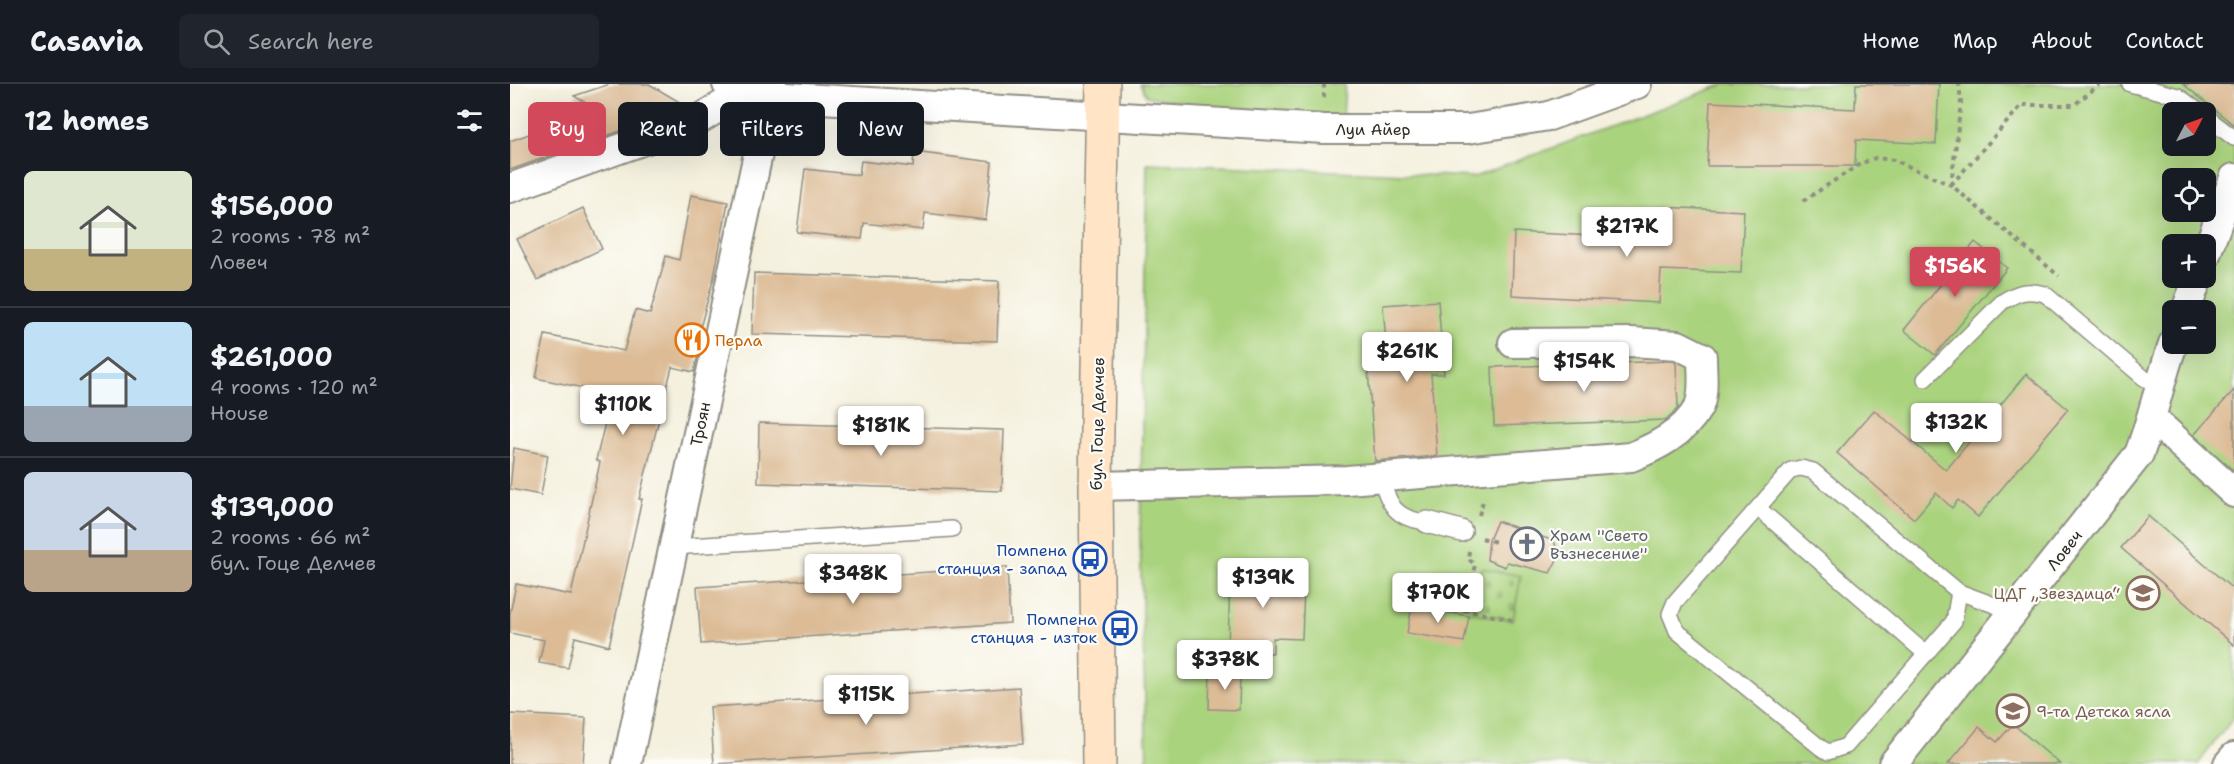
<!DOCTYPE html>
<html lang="en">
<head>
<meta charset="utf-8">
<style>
	:root { --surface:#171b24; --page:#20242c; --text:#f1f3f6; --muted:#9ea1a6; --line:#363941; --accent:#d1495b }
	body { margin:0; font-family:"Shantell Sans",sans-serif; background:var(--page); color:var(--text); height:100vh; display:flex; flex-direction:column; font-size:22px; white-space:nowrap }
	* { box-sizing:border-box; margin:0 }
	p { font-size:20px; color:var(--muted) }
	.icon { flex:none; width:33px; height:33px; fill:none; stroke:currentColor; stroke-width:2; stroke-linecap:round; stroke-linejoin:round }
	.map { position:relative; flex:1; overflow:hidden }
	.side { display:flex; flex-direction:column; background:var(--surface); width:510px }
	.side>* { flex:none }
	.top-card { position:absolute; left:18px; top:18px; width:570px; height:54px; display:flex; gap:12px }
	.needle { width:39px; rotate:49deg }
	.fabs { position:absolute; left:1652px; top:18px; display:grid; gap:12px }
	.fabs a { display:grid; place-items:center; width:54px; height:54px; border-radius:9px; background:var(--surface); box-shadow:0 6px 24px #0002; font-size:30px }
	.price { position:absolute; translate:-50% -51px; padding:0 14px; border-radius:6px; background:#fff; color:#222; font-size:20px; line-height:39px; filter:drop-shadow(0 2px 3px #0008) }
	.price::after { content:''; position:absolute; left:50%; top:36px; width:18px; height:14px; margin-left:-9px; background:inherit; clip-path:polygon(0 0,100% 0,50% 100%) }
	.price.on { background:var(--accent); color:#fff }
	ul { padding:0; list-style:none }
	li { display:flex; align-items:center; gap:18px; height:150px; padding:0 24px }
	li+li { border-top:2px solid var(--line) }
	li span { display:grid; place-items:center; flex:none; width:168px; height:120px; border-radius:9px; color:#555 }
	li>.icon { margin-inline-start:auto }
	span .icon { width:72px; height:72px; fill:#fffc; stroke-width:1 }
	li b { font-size:26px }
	h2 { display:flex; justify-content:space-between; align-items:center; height:72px; padding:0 24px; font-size:26px }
	.pill { padding:0 21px; border-radius:9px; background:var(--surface); box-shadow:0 6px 24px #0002; font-size:21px; line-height:54px }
	.pill.on { background:var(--accent); color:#fff }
	header { display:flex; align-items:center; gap:36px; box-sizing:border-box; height:84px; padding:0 30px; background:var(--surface); border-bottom:2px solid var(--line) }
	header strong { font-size:28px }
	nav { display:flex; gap:33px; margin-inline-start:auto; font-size:21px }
	.search { width:420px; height:54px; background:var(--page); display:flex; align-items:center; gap:15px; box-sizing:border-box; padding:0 21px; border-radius:9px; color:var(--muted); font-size:22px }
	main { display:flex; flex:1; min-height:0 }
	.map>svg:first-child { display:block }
	.green { fill:#aad37e; stroke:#6a7f54; stroke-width:1.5; fill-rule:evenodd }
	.cemetery { fill:url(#cemetery-stones); stroke:#6a7f54; stroke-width:1.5 }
	.building { fill:#dcbb95 }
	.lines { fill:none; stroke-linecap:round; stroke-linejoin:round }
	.service-casing { stroke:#908e84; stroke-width:18 }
	.pedestrian-casing { stroke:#908e84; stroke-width:24 }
	.minor-casing { stroke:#908e84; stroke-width:32 }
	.secondary-casing { stroke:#908e84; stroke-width:36 }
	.path { stroke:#908e84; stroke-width:4; stroke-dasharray:4.5 4.5; stroke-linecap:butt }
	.service { stroke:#fff; stroke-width:15 }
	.pedestrian { stroke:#fff; stroke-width:21 }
	.minor { stroke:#fff; stroke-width:28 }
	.secondary { stroke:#ffe4c6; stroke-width:33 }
	.labels { text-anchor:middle; stroke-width:4.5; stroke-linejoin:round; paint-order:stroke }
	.street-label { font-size:16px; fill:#2b2b2b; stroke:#fdfcf7 }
	.food-label { font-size:16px; fill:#c56008; stroke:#fdfcf7; text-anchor:start }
	.worship-label { font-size:16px; fill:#5b616d; stroke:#fdfcf7; text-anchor:start }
	.transit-label { font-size:16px; fill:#164399; stroke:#fdfcf7; text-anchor:end }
	.education-label { font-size:16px; fill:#785e54; stroke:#fdfcf7; text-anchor:end }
</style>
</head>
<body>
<header>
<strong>Casavia</strong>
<div class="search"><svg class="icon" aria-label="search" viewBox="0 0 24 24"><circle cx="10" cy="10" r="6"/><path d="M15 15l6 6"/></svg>Search here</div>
<nav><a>Home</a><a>Map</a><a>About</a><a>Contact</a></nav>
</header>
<main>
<section class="side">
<h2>12 homes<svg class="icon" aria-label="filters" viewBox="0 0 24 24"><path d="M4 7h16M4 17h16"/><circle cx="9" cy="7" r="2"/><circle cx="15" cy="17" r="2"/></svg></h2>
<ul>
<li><span style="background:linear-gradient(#dfe7d0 65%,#c2b280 0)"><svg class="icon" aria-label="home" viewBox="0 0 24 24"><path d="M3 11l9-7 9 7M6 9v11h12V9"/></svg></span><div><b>$156,000</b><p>2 rooms · 78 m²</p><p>Ловеч</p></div></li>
<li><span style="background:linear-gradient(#bfe0f5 70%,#9aa5b1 0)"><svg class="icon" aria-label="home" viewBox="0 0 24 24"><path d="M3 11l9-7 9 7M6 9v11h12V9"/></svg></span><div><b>$261,000</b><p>4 rooms · 120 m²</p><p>House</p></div></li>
<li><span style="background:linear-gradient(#c9d6e8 65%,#b9a48a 0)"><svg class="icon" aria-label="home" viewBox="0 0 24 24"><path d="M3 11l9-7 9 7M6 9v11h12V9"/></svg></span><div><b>$139,000</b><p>2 rooms · 66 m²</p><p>бул. Гоце Делчев</p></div></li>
</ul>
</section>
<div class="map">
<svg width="1724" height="680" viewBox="0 0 1724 680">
	<defs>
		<pattern id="cemetery-stones" width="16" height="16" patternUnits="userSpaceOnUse" patternTransform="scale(1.5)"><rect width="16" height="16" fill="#aad37e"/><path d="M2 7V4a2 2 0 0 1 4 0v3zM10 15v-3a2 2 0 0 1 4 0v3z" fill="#92b56d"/></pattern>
	</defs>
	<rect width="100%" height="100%" fill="#fdfcf7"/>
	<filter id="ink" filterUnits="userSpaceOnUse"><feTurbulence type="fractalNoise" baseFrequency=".0167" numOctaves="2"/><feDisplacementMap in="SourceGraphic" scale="12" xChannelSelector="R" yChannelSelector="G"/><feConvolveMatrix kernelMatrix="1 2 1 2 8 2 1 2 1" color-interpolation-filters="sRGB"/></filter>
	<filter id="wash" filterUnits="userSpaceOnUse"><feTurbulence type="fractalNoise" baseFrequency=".008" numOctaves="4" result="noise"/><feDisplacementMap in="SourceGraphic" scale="24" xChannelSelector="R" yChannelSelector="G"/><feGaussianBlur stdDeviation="1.35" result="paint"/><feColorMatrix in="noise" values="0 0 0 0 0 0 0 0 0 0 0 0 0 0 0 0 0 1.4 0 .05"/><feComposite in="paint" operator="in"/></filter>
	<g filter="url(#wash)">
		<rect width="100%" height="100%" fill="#f4f0dd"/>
		<g class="green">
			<path d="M630,0H835L833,33L682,21L636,12Z"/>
			<path d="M1215,0H1724V633L1688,680H637L630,455L637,79L964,93ZM1662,28H1695V62H1662ZM1662,94H1695V128H1662ZM1662,160H1695V194H1662ZM1662,226H1695V260H1662Z"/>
		</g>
		<path class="cemetery" d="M972,484L1011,492L1003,536L963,529Z"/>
		<g id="blocks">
			<g class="building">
				<path d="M100,0H139L178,23L0,86V57L87,25L64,12Z"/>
				<path d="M1346,0H1429L1426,60L1346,56L1345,82H1197L1200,18L1345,25Z"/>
				<path d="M1673,0H1724V41Z"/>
				<path d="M404,68L482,78L476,136L415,129L413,146L354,139L352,155L287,148L295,85L349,91L351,77L403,83Z"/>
				<path d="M181,111L218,118L204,193L190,244L194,245L184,288L162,283L129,415H132L99,562L65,553L58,584L29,579L34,556L0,549V530L6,500L61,511L90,378L86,376L102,310L26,294L35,251L114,267L125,226L140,230L156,172L169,176Z"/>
				<path d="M1151,123L1234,127L1231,189L1151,186L1149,219L1002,211L1004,148L1150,155Z"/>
				<path d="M73,124L92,165L27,196L7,155Z"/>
				<path d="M1465,158L1497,184L1425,271L1394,246Z"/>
				<path d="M244,189L489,197L487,257L242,250Z"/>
				<path d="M928,217L934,290H921L927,372L865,377L858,286L878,285L873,221Z"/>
				<path d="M1163,277L1166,279L1168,324L1156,336L984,342L982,283Z"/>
				<path d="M1516,290L1558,325L1468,433L1448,416L1442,424L1426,409L1404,435L1327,369L1364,326L1436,386Z"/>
				<path d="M1724,306V387L1684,351Z"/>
				<path d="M249,339L494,346L492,407L248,399Z"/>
				<path d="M4,364L38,371L31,411L0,405Z"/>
				<path d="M1638,432L1724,506V561L1611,464Z"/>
				<path d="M987,437L1044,457L1049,472L1040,489L997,478L995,483L977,476L979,456Z"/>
				<path d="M497,483L500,539L191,560L187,503Z"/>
				<path d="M720,484L784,485L783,504H794L792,555L763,554V569L718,568Z"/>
				<path d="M902,522L959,532L954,558L897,549Z"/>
				<path d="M700,588H730L729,626L699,625Z"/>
				<path d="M509,603L513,660L204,680L200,623Z"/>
				<path d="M1,630L76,634L73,680H0Z"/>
				<path d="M1503,640L1550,680H1438L1469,643L1487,658Z"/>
			</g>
		</g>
	</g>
	<g filter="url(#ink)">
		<use href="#blocks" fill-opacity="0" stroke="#908e84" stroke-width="1.5"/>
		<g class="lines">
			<defs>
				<g id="service">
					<path d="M1620,0L1668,12L1690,28"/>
					<path d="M1695,32L1724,54"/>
					<path d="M1415,295L1492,218C1508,208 1517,205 1535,210L1634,294L1648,302"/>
					<path d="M870,393C880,421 884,435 917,438"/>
					<path d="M1248,424L1416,570"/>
					<path d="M164,463L442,445"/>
					<path d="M1449,508L1444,537L1336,662L1318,668L1311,664L1167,547L1160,530L1165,518L1281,386L1291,384L1303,387L1449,508L1506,529"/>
				</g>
				<path id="pedestrian" d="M917,438L951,447"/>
				<g id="minor">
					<path d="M217,0L232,9L260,12L814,45H958L1039,32L1127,0"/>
					<path d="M0,104L185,38L232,9"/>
					<path d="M1695,173L1724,94"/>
					<path d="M1676,226L1688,194"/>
					<path d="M1643,335L1724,409"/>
					<path d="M586,402L837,396L1121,373C1146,363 1174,349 1188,324C1195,311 1192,288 1192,273L1168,261L1121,258L1003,259"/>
					<path d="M117,680L263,0"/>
					<path d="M1383,680L1629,370C1643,334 1650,296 1663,260"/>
					<path d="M1718,680L1724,673"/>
				</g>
				<path id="secondary" d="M589,680L586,402L593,0"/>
			</defs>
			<use href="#service" class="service-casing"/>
			<use href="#pedestrian" class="pedestrian-casing"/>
			<use href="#minor" class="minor-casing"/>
			<use href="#secondary" class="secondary-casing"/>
			<g class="path">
				<path d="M814,0V18"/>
				<path d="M1441,101L1512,21H1564L1590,0"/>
				<path d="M1441,101L1451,18L1449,0"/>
				<path d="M1293,117L1350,80L1365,74L1384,76L1441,101L1549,192"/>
				<path d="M969,431L973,417"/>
				<path d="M972,454L989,459"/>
				<path d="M959,467L958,474L965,481L954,526L1003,536"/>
			</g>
			<use href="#service" class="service"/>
			<use href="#pedestrian" class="pedestrian"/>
			<use href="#minor" class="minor"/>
			<use href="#secondary" class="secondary"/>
		</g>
	</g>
	<defs>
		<symbol id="restaurant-ring" viewBox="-11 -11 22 22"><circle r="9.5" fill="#fdfcf7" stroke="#e8710a" stroke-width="1.5"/><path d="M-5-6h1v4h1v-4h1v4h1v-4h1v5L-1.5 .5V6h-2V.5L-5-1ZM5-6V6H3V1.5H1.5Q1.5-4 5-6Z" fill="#e8710a"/></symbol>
		<symbol id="church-ring" viewBox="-11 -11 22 22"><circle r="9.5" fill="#fdfcf7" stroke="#6b7280" stroke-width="1.5"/><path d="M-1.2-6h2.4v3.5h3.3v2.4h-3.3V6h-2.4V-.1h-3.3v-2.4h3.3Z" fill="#6b7280"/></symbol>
		<symbol id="bus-ring" viewBox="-11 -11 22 22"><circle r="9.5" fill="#fdfcf7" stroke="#1a4fb4" stroke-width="1.5"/><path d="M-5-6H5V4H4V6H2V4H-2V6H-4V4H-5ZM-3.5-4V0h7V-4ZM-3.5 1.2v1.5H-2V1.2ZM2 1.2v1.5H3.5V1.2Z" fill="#1a4fb4"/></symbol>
		<symbol id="school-ring" viewBox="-11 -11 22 22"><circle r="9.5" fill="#fdfcf7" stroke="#8d6e63" stroke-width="1.5"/><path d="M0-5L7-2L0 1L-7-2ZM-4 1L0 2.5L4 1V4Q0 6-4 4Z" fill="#8d6e63"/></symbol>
	</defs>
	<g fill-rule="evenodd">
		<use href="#restaurant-ring" x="163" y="237" width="38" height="38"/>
		<use href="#church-ring" x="998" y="441" width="38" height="38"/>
		<use href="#bus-ring" x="561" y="456" width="38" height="38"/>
		<use href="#school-ring" x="1614" y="490" width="38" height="38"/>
		<use href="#bus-ring" x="591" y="525" width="38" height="38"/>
		<use href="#school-ring" x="1484" y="608" width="38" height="38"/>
	</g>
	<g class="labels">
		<g class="street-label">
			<text x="863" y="51">Луи Айер</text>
			<text transform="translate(190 340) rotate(-78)" y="6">Троян</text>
			<text transform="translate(587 340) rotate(-89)" y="6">бул. Гоце Делчев</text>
			<text transform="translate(1554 466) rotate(-52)" y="6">Ловеч</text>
		</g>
		<g class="food-label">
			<text x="205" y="262">Перла</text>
		</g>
		<g class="worship-label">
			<text x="1040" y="457">Храм ''Свето<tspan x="1040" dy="18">Възнесение''</tspan></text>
		</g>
		<g class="transit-label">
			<text x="557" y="472">Помпена<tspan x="557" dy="18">станция - запад</tspan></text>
			<text x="587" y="541">Помпена<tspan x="587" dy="18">станция - изток</tspan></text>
		</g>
		<g class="education-label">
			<text x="1610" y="515">ЦДГ „Звездица“</text>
			<text x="1526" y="633" text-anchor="start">9-та Детска ясла</text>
		</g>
	</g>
</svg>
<div class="fabs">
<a><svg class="needle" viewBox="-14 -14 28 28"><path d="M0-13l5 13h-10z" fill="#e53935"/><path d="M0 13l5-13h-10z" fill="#9ea1a6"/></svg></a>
<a><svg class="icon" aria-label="locate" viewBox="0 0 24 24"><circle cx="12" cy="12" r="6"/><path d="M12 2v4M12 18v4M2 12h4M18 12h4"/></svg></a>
<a>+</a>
<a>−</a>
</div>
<b class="price" style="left:1117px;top:174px">$217K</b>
<b class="price on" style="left:1445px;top:214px">$156K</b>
<b class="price" style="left:897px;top:299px">$261K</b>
<b class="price" style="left:1074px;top:309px">$154K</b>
<b class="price" style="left:113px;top:352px">$110K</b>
<b class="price" style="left:1446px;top:370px">$132K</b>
<b class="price" style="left:371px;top:373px">$181K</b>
<b class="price" style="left:343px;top:521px">$348K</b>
<b class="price" style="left:753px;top:525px">$139K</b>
<b class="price" style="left:928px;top:540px">$170K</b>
<b class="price" style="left:715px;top:607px">$378K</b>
<b class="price" style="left:356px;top:642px">$115K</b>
<div class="top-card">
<a class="pill on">Buy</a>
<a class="pill">Rent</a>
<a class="pill">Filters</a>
<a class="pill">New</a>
</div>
</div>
</main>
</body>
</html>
